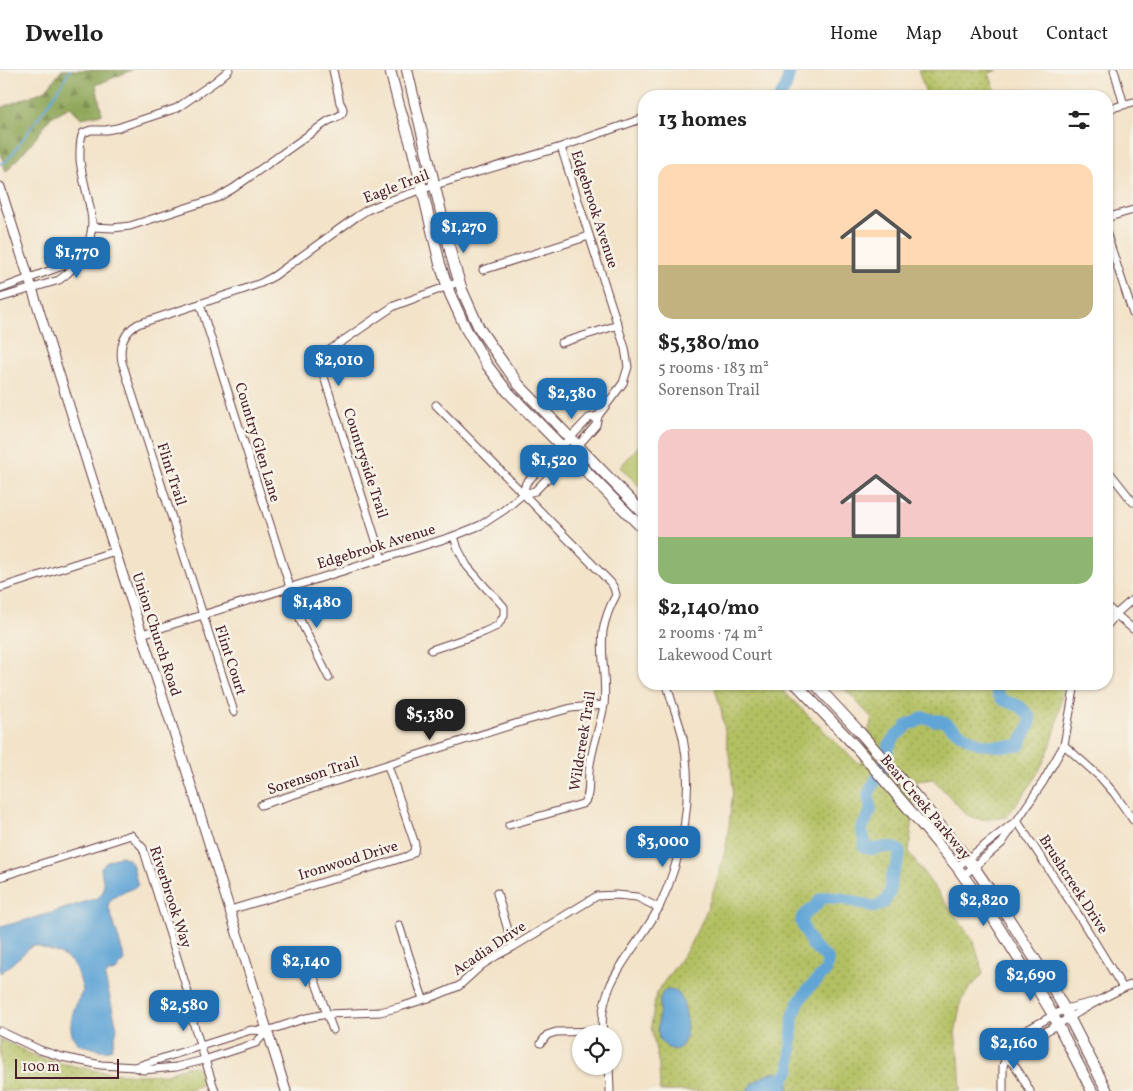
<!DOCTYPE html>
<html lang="en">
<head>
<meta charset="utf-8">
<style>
	:root { --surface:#fff; --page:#f2f2f2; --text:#222; --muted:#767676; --line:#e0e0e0; --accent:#1f6fb2 }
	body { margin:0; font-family:Vollkorn,serif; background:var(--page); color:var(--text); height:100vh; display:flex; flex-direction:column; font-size:19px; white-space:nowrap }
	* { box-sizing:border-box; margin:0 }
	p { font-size:16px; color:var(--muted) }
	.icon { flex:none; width:28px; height:28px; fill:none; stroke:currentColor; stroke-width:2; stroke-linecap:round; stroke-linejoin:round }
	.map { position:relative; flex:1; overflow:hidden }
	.drawer { position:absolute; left:638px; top:20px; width:475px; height:600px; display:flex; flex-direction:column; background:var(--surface); border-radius:20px; box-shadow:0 1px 4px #0004 }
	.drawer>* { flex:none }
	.buttons { position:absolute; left:572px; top:955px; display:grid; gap:10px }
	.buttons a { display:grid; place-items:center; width:50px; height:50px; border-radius:50%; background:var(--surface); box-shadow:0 1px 4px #0004; font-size:25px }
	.scale { position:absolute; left:15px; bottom:12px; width:104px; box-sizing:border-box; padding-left:5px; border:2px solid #4a1f2b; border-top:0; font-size:14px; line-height:18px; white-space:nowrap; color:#4a1f2b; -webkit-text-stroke:4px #f7f3e8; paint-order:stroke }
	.price { position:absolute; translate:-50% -42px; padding:0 11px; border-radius:10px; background:var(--accent); color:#fff; font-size:16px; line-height:32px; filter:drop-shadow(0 1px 2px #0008) }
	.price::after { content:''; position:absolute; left:50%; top:30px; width:15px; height:11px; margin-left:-8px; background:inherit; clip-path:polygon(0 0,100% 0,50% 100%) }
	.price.current { background:#222; color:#fff }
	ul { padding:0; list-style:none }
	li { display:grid; align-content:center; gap:10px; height:265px; padding:0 20px }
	li span { display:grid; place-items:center; height:155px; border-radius:15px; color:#555 }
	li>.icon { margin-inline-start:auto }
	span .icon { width:90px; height:90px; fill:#fffc; stroke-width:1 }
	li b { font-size:21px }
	h2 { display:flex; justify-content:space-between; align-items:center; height:60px; padding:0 20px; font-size:21px }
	header { display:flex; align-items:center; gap:30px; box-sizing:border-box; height:70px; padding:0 25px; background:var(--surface); border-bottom:1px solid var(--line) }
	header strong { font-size:24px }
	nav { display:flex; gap:28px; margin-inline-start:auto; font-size:18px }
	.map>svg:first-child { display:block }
	.grass { fill:url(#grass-dots); stroke:#7e7046 }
	.forest { fill:url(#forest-firs); stroke:#6c6242 }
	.pitch { fill:#b3c062; stroke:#7e7046 }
	.water { fill:#61a5d6; stroke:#566280 }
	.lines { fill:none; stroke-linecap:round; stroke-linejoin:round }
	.stream { stroke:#61a5d6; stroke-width:2 }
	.river { stroke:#61a5d6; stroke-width:12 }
	.minor-casing { stroke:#633c43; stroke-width:9 }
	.tertiary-casing { stroke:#633c43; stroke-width:11 }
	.secondary-casing { stroke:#633c43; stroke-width:12 }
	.minor { stroke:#fff; stroke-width:7 }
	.tertiary { stroke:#fff; stroke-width:9 }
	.secondary { stroke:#fff; stroke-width:10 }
	.labels { text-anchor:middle; stroke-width:5; stroke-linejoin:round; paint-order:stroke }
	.street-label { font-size:15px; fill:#4a1f2b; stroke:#f7f3e8 }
</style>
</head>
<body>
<header>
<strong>Dwello</strong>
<nav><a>Home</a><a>Map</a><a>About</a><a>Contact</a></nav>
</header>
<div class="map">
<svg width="1133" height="1021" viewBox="0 0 1133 1021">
	<defs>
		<pattern id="grass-dots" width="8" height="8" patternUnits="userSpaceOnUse" patternTransform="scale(1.25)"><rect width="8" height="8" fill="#b3c062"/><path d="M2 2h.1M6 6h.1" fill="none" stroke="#949b51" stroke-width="1.8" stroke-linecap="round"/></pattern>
		<pattern id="forest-firs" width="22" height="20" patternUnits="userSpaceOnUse" patternTransform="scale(1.25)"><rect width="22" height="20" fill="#8ea658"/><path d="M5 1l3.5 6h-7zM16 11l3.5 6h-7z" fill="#768749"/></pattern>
	</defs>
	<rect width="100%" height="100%" fill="#f7f3e8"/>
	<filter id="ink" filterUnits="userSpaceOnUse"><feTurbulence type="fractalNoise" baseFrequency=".02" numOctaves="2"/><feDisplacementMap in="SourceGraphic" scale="10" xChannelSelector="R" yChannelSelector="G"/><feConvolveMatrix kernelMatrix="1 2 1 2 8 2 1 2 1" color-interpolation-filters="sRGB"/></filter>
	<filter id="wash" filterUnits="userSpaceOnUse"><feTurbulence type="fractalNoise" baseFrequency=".0096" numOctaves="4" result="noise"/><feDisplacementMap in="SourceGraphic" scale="20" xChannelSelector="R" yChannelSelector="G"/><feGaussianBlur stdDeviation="1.12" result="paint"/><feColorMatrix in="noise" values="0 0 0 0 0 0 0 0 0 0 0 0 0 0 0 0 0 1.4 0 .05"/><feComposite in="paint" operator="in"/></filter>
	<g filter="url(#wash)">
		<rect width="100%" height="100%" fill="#f3e3c9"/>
		<g class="grass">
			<path d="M918,0H998L989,3L997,26H927Z"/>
			<path d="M720,614H776L843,679L860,695L872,648L840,614H1064C1061,626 1060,639 1057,652C1050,688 1030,719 1006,747C992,749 978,752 966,744L933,709L917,711L909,783L974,871L983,904L970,918L961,931L955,964L959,987L961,1021H660L659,995L651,957L656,923L687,880L704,847L717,811L726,776L729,755L733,719L731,696L721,639L715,619Z"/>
			<path d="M0,969L42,989L93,1000L112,1003L141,1005L166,1004L185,997L195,996L201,999L206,1013L184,1021H0Z"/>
		</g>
		<path class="forest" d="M62,0H132L96,15L102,44L81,48L70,37L51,47L35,69L6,102L0,81V38L46,20Z"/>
		<path class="pitch" d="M644,370V421L620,397Z"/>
		<g class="water">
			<path d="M121,786C136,790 133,802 138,815C129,822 113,823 108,835L123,883L124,892L119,897L117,900L109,903L105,907L117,958L112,979C105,982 99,980 93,978C89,977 84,976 81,975C62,965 74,935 83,921C77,897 74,888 49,880C43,879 39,876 33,875L7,898L0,903V857L48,844L97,828C109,820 101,809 101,797L108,791Z"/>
			<path d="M666,920C670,920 673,920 677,922C690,933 693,992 667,977C667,977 662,973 661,972C655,962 659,949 660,938C660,934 659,930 661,926C662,923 663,923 666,920Z"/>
			<path d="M777,1002L789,1009V1018L787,1021H747C751,1012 767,1003 777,1002Z"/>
		</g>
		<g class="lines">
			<path class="stream" d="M0,94L8,90L58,20L70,0"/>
			<g class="river">
				<path d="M780,26L786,17L790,0"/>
				<path d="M777,1021L790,999L793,946L800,930L809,918L826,901L828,889L812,875L801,852L802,847L815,836L821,829L827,827L844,829L875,837L884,833L890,823L891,809L899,788L900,782C889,770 877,784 864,777L865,770L861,760L871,740L868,724L884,695L889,676L895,667L900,662L904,660L906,656L911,653H914L924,647L935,651L939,650L944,652C956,660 969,671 982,674C994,677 1007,676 1019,676L1030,654V646C1027,644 1024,640 1021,637C1011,631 994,633 997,614"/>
			</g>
		</g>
	</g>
	<g filter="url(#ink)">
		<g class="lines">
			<defs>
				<g id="minor">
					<path d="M1114,0L1124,35"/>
					<path d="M1106,40L1133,32"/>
					<path d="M1106,148L1133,140"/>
					<path d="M92,157L113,158L130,156L217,128L234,118L328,51C336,47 349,45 340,33L333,0"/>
					<path d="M1106,162L1133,244"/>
					<path d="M483,200L589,166"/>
					<path d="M0,219L65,195L74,189L83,177"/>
					<path d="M0,228L59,210C80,196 96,169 91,143C88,125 82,108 80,90C80,81 79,71 83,63L91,60H106L117,58L177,38L216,11L229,0"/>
					<path d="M200,234L290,517L301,552L329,608"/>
					<path d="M561,273L618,255"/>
					<path d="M436,335L611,513L614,518L616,525C610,536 605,549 603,561C600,586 607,610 604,635C600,658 591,679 589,702C588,712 591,729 582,734L509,755"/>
					<path d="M1106,398L1133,432"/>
					<path d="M523,424L526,413L570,368L589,348L598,346"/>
					<path d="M382,489L318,288L376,248L394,236L459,212"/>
					<path d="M0,518L115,481"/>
					<path d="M1106,536L1133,559"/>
					<path d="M1106,557L1116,544L1133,529"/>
					<path d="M142,564L454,466L481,455L504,440L523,424L535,421L570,385L596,355L598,346L623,313L628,297L625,278L561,77"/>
					<path d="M431,580L484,562L497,556L504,546V537L498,530L486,518L467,496L458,479L454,466"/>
					<path d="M234,642L122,292C119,276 124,262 138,254L242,220L261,213L274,206L356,147L367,140L386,132L435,115L561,77L644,48"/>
					<path d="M1064,675L1101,708L1114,723L1133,750"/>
					<path d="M261,735L521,652L571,638L604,635"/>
					<path d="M1017,751L1071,833L1123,918"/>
					<path d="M957,797L1012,754"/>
					<path d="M963,806L1002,773L1043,712L1064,675L1075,614"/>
					<path d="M0,807L131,765L143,778L189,926L193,952L215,1021"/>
					<path d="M497,823L513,877"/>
					<path d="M230,840L383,794L408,786L414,782L415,774L388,696"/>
					<path d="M399,855L423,929"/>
					<path d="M306,885L327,944L333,960"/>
					<path d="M0,961L40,980L62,987L101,995L135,997L143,1000L176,997L204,990L256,973L267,961"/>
					<path d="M603,964C596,910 639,879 660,835C684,784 694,724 683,668C679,650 671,632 667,614"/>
					<path d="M541,973L547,965L556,962L603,961"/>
					<path d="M1014,976C1057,960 1091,930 1133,914"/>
					<path d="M1006,987L1016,997L1030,1021"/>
					<path d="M609,996L610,1021"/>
					<path d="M135,997L251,960L267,961L306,948L327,944L380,942L400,937L435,926L459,916L482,895L496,886L513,877L597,826L616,825L637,827L659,838"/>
					<path d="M1003,1021V996L1006,987L1014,976L1018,967L1023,962L1065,939L1097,931"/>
				</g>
				<path id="tertiary" d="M0,117L115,481L185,696L286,1021"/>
				<g id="secondary">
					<path d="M390,0L399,35L413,81L440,194L450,224L466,259L487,295L507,321L644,460"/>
					<path d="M407,0L452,188L462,220L479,258L494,280L519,315L644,444"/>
					<path d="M796,614L856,677L924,757L957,797L993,848L1035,915L1053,945L1092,1021"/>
					<path d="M815,614L857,659L926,738L974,797L1004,841L1047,908L1067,943L1107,1021"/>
				</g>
			</defs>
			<use href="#minor" class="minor-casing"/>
			<use href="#tertiary" class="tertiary-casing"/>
			<use href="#secondary" class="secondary-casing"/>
			<use href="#minor" class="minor"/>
			<use href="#tertiary" class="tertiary"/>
			<use href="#secondary" class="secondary"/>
		</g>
	</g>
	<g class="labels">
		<g class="street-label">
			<text transform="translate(396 116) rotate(-21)" y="5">Eagle Trail</text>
			<text transform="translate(595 139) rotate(72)" y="5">Edgebrook Avenue</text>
			<text transform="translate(258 372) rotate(73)" y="5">Country Glen Lane</text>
			<text transform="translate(366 393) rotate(72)" y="5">Countryside Trail</text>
			<text transform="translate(172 404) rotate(72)" y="5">Flint Trail</text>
			<text transform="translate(376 476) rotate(-17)" y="5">Edgebrook Avenue</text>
			<text transform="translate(157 564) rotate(72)" y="5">Union Church Road</text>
			<text transform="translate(231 590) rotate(72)" y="5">Flint Court</text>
			<text transform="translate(582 671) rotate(-81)" y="5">Wildcreek Trail</text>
			<text transform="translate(313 705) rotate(-18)" y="5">Sorenson Trail</text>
			<text transform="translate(926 737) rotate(50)" y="5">Bear Creek Parkway</text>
			<text transform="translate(348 790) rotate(-17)" y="5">Ironwood Drive</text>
			<text transform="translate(1074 814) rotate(57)" y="5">Brushcreek Drive</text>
			<text transform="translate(171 827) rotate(72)" y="5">Riverbrook Way</text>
			<text transform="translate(489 878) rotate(-34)" y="5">Acadia Drive</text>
		</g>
	</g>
</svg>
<div class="buttons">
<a><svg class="icon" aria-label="locate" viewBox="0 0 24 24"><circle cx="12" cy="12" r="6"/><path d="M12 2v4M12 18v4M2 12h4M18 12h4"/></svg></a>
</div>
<div class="scale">100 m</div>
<b class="price" style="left:464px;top:184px">$1,270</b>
<b class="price" style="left:77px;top:209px">$1,770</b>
<b class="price" style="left:339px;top:317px">$2,010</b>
<b class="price" style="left:572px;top:350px">$2,380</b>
<b class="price" style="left:554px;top:417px">$1,520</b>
<b class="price" style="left:317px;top:559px">$1,480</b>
<b class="price current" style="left:430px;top:671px">$5,380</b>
<b class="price" style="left:663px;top:798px">$3,000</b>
<b class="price" style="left:984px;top:857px">$2,820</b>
<b class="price" style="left:306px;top:918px">$2,140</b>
<b class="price" style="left:1031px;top:932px">$2,690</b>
<b class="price" style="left:184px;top:962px">$2,580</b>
<b class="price" style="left:1014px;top:1000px">$2,160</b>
<section class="drawer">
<h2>13 homes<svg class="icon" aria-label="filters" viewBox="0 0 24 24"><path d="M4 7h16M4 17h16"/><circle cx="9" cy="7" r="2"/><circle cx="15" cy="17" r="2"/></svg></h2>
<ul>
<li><span style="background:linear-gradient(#ffd9b3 65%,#c2b280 0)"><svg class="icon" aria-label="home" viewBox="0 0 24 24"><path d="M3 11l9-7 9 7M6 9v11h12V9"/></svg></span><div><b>$5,380/mo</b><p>5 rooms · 183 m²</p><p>Sorenson Trail</p></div></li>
<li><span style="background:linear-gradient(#f6c9c9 70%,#8fb573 0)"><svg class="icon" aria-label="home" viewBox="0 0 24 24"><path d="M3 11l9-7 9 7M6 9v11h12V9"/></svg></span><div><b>$2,140/mo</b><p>2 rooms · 74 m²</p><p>Lakewood Court</p></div></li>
</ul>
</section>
</div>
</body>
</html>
